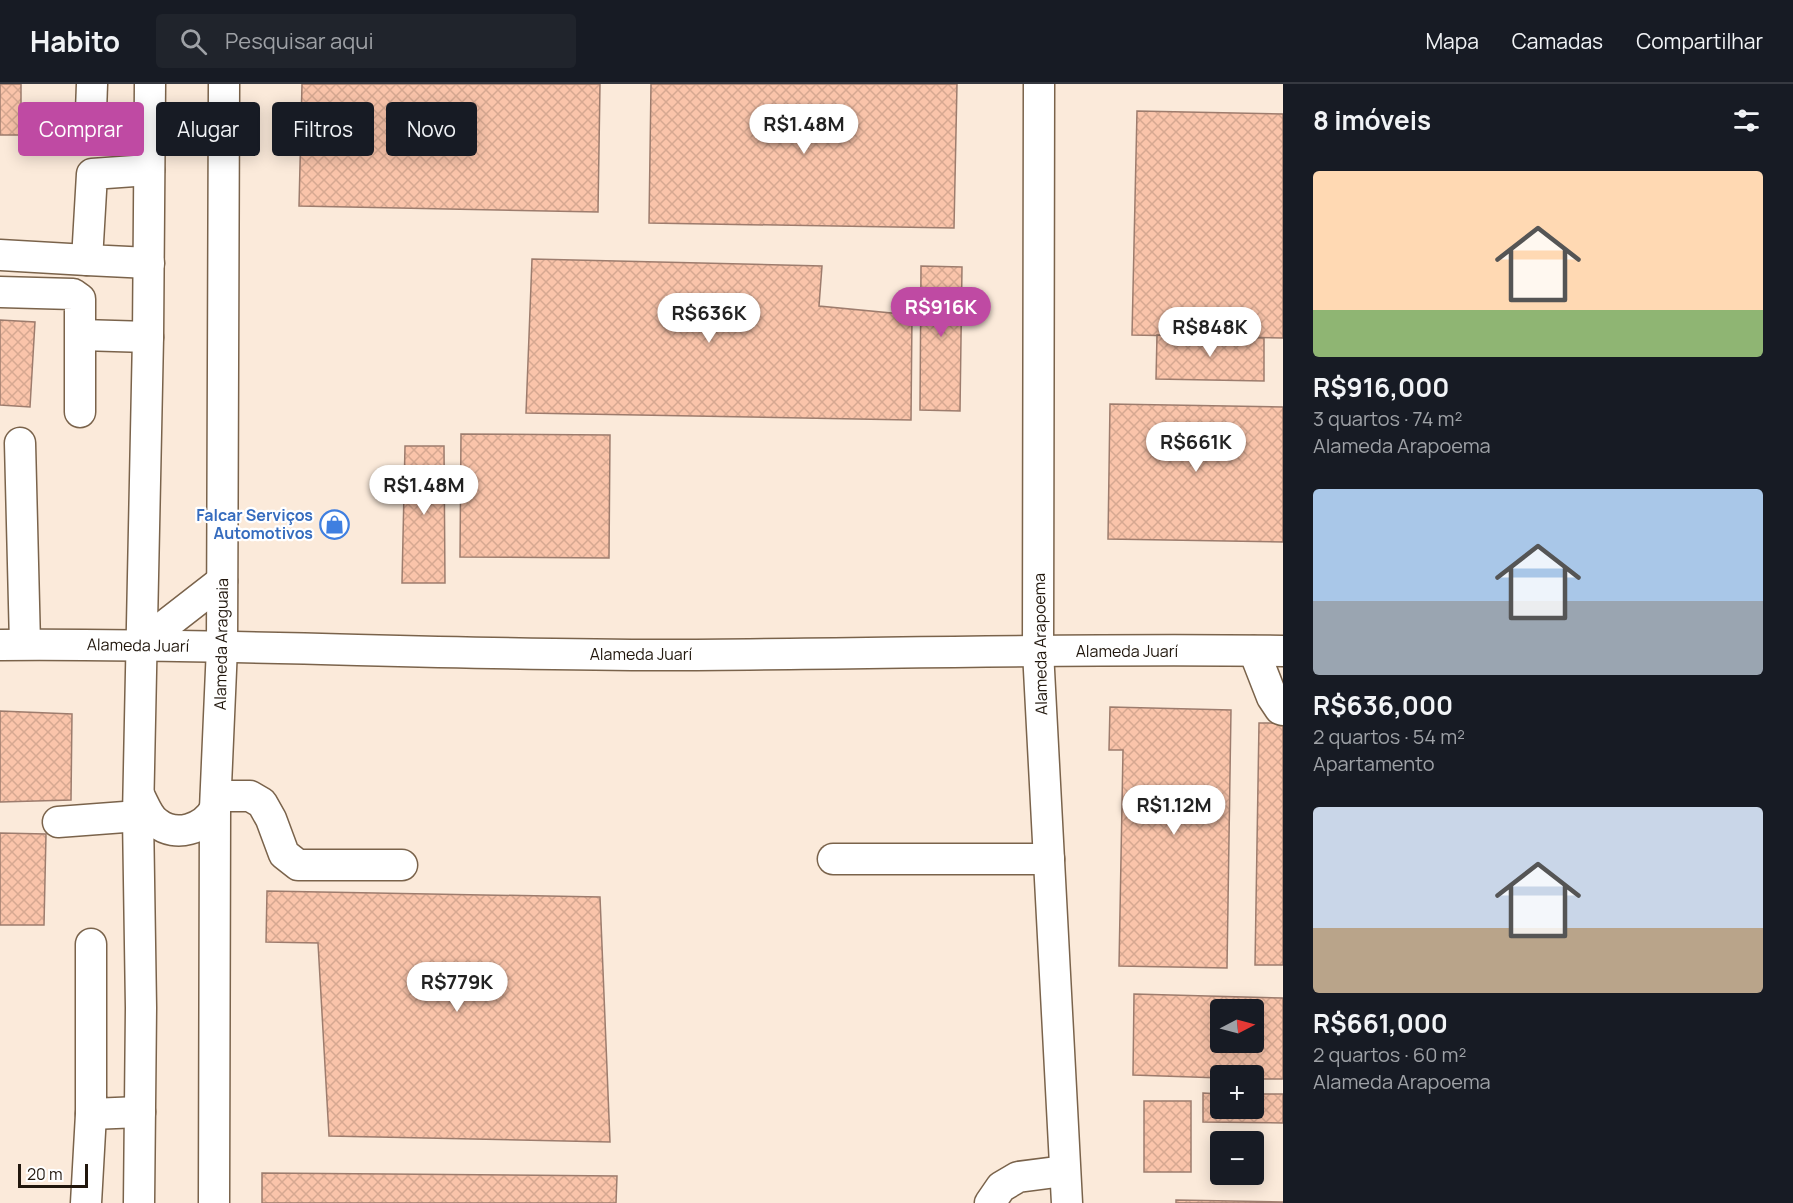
<!DOCTYPE html>
<html lang="pt">
<head>
<meta charset="utf-8">
<style>
	:root { --surface:#171b24; --page:#20242c; --text:#f1f3f6; --muted:#9ea1a6; --line:#363941; --accent:#bf4aa3 }
	body { margin:0; font-family:Manrope,sans-serif; background:var(--page); color:var(--text); height:100vh; display:flex; flex-direction:column; font-size:22px; white-space:nowrap }
	* { box-sizing:border-box; margin:0 }
	p { font-size:20px; color:var(--muted) }
	.icon { flex:none; width:33px; height:33px; fill:none; stroke:currentColor; stroke-width:2; stroke-linecap:round; stroke-linejoin:round }
	.map { position:relative; flex:1; overflow:hidden }
	.drawer { display:flex; flex-direction:column; background:var(--surface); width:510px }
	.drawer>* { flex:none }
	.hud { position:absolute; left:18px; top:18px; width:570px; height:54px; display:flex; gap:12px }
	.needle { width:39px; rotate:84deg }
	.tools { position:absolute; left:1210px; top:915px; display:grid; gap:12px }
	.tools a { display:grid; place-items:center; width:54px; height:54px; border-radius:6px; background:var(--surface); box-shadow:0 3px 15px #0003; font-size:30px }
	.scale { position:absolute; left:18px; bottom:15px; width:70px; box-sizing:border-box; padding-left:6px; border:3px solid #21170d; border-top:0; font-size:16px; line-height:21px; white-space:nowrap; color:#21170d; -webkit-text-stroke:4px #fff; paint-order:stroke }
	.price { position:absolute; translate:-50% -51px; padding:0 14px; border-radius:21px; background:#fff; color:#222; font-size:20px; line-height:39px; filter:drop-shadow(0 2px 3px #0008) }
	.price::after { content:''; position:absolute; left:50%; top:36px; width:18px; height:14px; margin-left:-9px; background:inherit; clip-path:polygon(0 0,100% 0,50% 100%) }
	.price.active { background:var(--accent); color:#fff }
	ul { padding:0; list-style:none }
	li { display:grid; align-content:center; gap:12px; height:318px; padding:0 30px }
	li span { display:grid; place-items:center; height:186px; border-radius:6px; color:#555 }
	li>.icon { margin-inline-start:auto }
	span .icon { width:108px; height:108px; fill:#fffc; stroke-width:1 }
	li b { font-size:26px }
	h2 { display:flex; justify-content:space-between; align-items:center; height:72px; padding:0 30px; font-size:26px }
	.tag { padding:0 21px; border-radius:6px; background:var(--surface); box-shadow:0 3px 15px #0003; font-size:21px; line-height:54px }
	.tag.active { background:var(--accent); color:#fff }
	header { display:flex; align-items:center; gap:36px; box-sizing:border-box; height:84px; padding:0 30px; background:var(--surface); border-bottom:2px solid var(--line) }
	header strong { font-size:28px }
	nav { display:flex; gap:33px; margin-inline-start:auto; font-size:21px }
	.search { width:420px; height:54px; background:var(--page); display:flex; align-items:center; gap:15px; box-sizing:border-box; padding:0 21px; border-radius:6px; color:var(--muted); font-size:22px }
	main { display:flex; flex:1; min-height:0 }
	.map>svg:first-child { display:block }
	.building { fill:url(#building-cross-hatch); stroke:#9d7c6d; stroke-width:1.5; fill-rule:evenodd }
	.lines { fill:none; stroke-linecap:round; stroke-linejoin:round }
	.minor-casing { stroke:#7a634b; stroke-width:33 }
	.minor { stroke:#fff; stroke-width:30 }
	.labels { text-anchor:middle; stroke-width:4.5; stroke-linejoin:round; paint-order:stroke }
	.shop-label { font-size:16px; font-weight:bold; fill:#366cbe; stroke:#fff; text-anchor:end }
	.street-label { font-size:16px; fill:#21170d; stroke:#fff }
</style>
</head>
<body>
<header>
<strong>Habito</strong>
<div class="search"><svg class="icon" aria-label="search" viewBox="0 0 24 24"><circle cx="10" cy="10" r="6"/><path d="M15 15l6 6"/></svg>Pesquisar aqui</div>
<nav><a>Mapa</a><a>Camadas</a><a>Compartilhar</a></nav>
</header>
<main>
<div class="map">
<svg width="1283" height="1119" viewBox="0 0 1283 1119">
	<defs>
		<pattern id="building-cross-hatch" width="8" height="8" patternUnits="userSpaceOnUse" patternTransform="scale(1.5)"><rect width="8" height="8" fill="#fac4aa"/><path d="M0 0l8 8M0 8l8-8" fill="none" stroke="#d6a891"/></pattern>
	</defs>
	<rect width="100%" height="100%" fill="#fbeada"/>
	<g class="building">
		<rect x="0" y="0" width="21" height="51"/>
		<path d="M302,0H600L598,128L299,122Z"/>
		<path d="M651,0H957L954,144L649,139Z"/>
		<path d="M1137,27L1283,30V254L1132,251Z"/>
		<path d="M532,175L822,182L819,222L912,231L911,336L526,329Z"/>
		<path d="M921,182L962,183L960,327L920,326Z"/>
		<path d="M0,236L35,238L30,323L0,321Z"/>
		<path d="M1157,251L1264,254V297L1156,295Z"/>
		<path d="M1110,320L1283,323V458L1108,455Z"/>
		<path d="M461,350L610,351L609,474L460,473Z"/>
		<path d="M405,362H444L445,499H402Z"/>
		<path d="M1110,623L1231,626L1227,884L1119,882L1123,666H1109Z"/>
		<path d="M0,627L72,630L71,716L0,718Z"/>
		<path d="M1259,639H1283V881H1255Z"/>
		<path d="M0,749L46,750L44,841H0Z"/>
		<path d="M267,807L600,813L610,1058L329,1052L318,859L266,858Z"/>
		<path d="M1134,910L1283,914V995H1254V992H1221V994L1133,991ZM1221,926H1254V958H1221Z"/>
		<path d="M1203,1009L1221,1010V1024H1254V1010H1283V1039L1203,1038Z"/>
		<rect x="1144" y="1017" width="47" height="71"/>
		<path d="M262,1089L617,1092L616,1119H262Z"/>
		<path d="M1176,1116L1283,1118V1119H1176Z"/>
	</g>
	<g class="lines">
		<defs>
			<g id="minor">
				<path d="M1039,0L1038,567L1067,1119"/>
				<path d="M90,55L92,0"/>
				<path d="M0,171L87,176"/>
				<path d="M149,179L87,176L92,90L149,86"/>
				<path d="M0,208L73,210L80,215V328"/>
				<path d="M81,251L148,253"/>
				<path d="M20,359L25,560"/>
				<path d="M141,560L222,497"/>
				<path d="M0,561C221,559 443,571 664,571C870,570 1077,564 1283,567"/>
				<path d="M1254,567L1272,613L1280,625L1283,626"/>
				<path d="M139,711C144,720 148,733 157,739C176,754 204,745 215,725"/>
				<path d="M216,712H250L262,719L271,735L284,770L298,781H402"/>
				<path d="M58,738L138,732"/>
				<path d="M833,775H1049"/>
				<path d="M91,860V1030L140,1028"/>
				<path d="M86,1119L91,1030"/>
				<path d="M139,1119L141,924L138,732L148,253L150,0"/>
				<path d="M214,1119L215,725L222,563L224,0"/>
				<path d="M990,1119L1001,1103L1018,1093L1064,1087"/>
			</g>
		</defs>
		<use href="#minor" class="minor-casing"/>
		<use href="#minor" class="minor"/>
	</g>
	<defs>
		<symbol id="shop-ring" viewBox="-11 -11 22 22"><circle r="9.5" fill="#fff" stroke="#3f7fe0" stroke-width="1.5"/><path d="M-5-2.5h2.3a2.7 3.5 0 0 1 5.4 0H5L5.5 6h-11ZM-1.5-2.5h3a1.5 2.3 0 0 0-3 0Z" fill="#3f7fe0"/></symbol>
	</defs>
	<g fill-rule="evenodd">
		<use href="#shop-ring" x="318" y="424" width="33" height="33"/>
	</g>
	<g class="labels">
		<g class="shop-label">
			<text x="313" y="437">Falcar Serviços<tspan x="313" dy="18">Automotivos</tspan></text>
		</g>
		<g class="street-label">
			<text transform="translate(221 560) rotate(-89)" y="6">Alameda Araguaia</text>
			<text transform="translate(1040 560) rotate(-91)" y="6">Alameda Arapoema</text>
			<text transform="translate(138 561) rotate(1)" y="6">Alameda Juarí</text>
			<text x="1127" y="573">Alameda Juarí</text>
			<text x="641" y="576">Alameda Juarí</text>
		</g>
	</g>
</svg>
<div class="tools">
<a><svg class="needle" viewBox="-14 -14 28 28"><path d="M0-13l5 13h-10z" fill="#e53935"/><path d="M0 13l5-13h-10z" fill="#9ea1a6"/></svg></a>
<a>+</a>
<a>−</a>
</div>
<div class="scale">20 m</div>
<b class="price" style="left:804px;top:71px">R$1.48M</b>
<b class="price active" style="left:941px;top:254px">R$916K</b>
<b class="price" style="left:709px;top:260px">R$636K</b>
<b class="price" style="left:1210px;top:274px">R$848K</b>
<b class="price" style="left:1196px;top:389px">R$661K</b>
<b class="price" style="left:424px;top:432px">R$1.48M</b>
<b class="price" style="left:1174px;top:752px">R$1.12M</b>
<b class="price" style="left:457px;top:929px">R$779K</b>
<div class="hud">
<a class="tag active">Comprar</a>
<a class="tag">Alugar</a>
<a class="tag">Filtros</a>
<a class="tag">Novo</a>
</div>
</div>
<section class="drawer">
<h2>8 imóveis<svg class="icon" aria-label="filters" viewBox="0 0 24 24"><path d="M4 7h16M4 17h16"/><circle cx="9" cy="7" r="2"/><circle cx="15" cy="17" r="2"/></svg></h2>
<ul>
<li><span style="background:linear-gradient(#ffd9b3 75%,#8fb573 0)"><svg class="icon" aria-label="home" viewBox="0 0 24 24"><path d="M3 11l9-7 9 7M6 9v11h12V9"/></svg></span><div><b>R$916,000</b><p>3 quartos · 74 m²</p><p>Alameda Arapoema</p></div></li>
<li><span style="background:linear-gradient(#a9c7e8 60%,#9aa5b1 0)"><svg class="icon" aria-label="home" viewBox="0 0 24 24"><path d="M3 11l9-7 9 7M6 9v11h12V9"/></svg></span><div><b>R$636,000</b><p>2 quartos · 54 m²</p><p>Apartamento</p></div></li>
<li><span style="background:linear-gradient(#c9d6e8 65%,#b9a48a 0)"><svg class="icon" aria-label="home" viewBox="0 0 24 24"><path d="M3 11l9-7 9 7M6 9v11h12V9"/></svg></span><div><b>R$661,000</b><p>2 quartos · 60 m²</p><p>Alameda Arapoema</p></div></li>
</ul>
</section>
</main>
</body>
</html>
